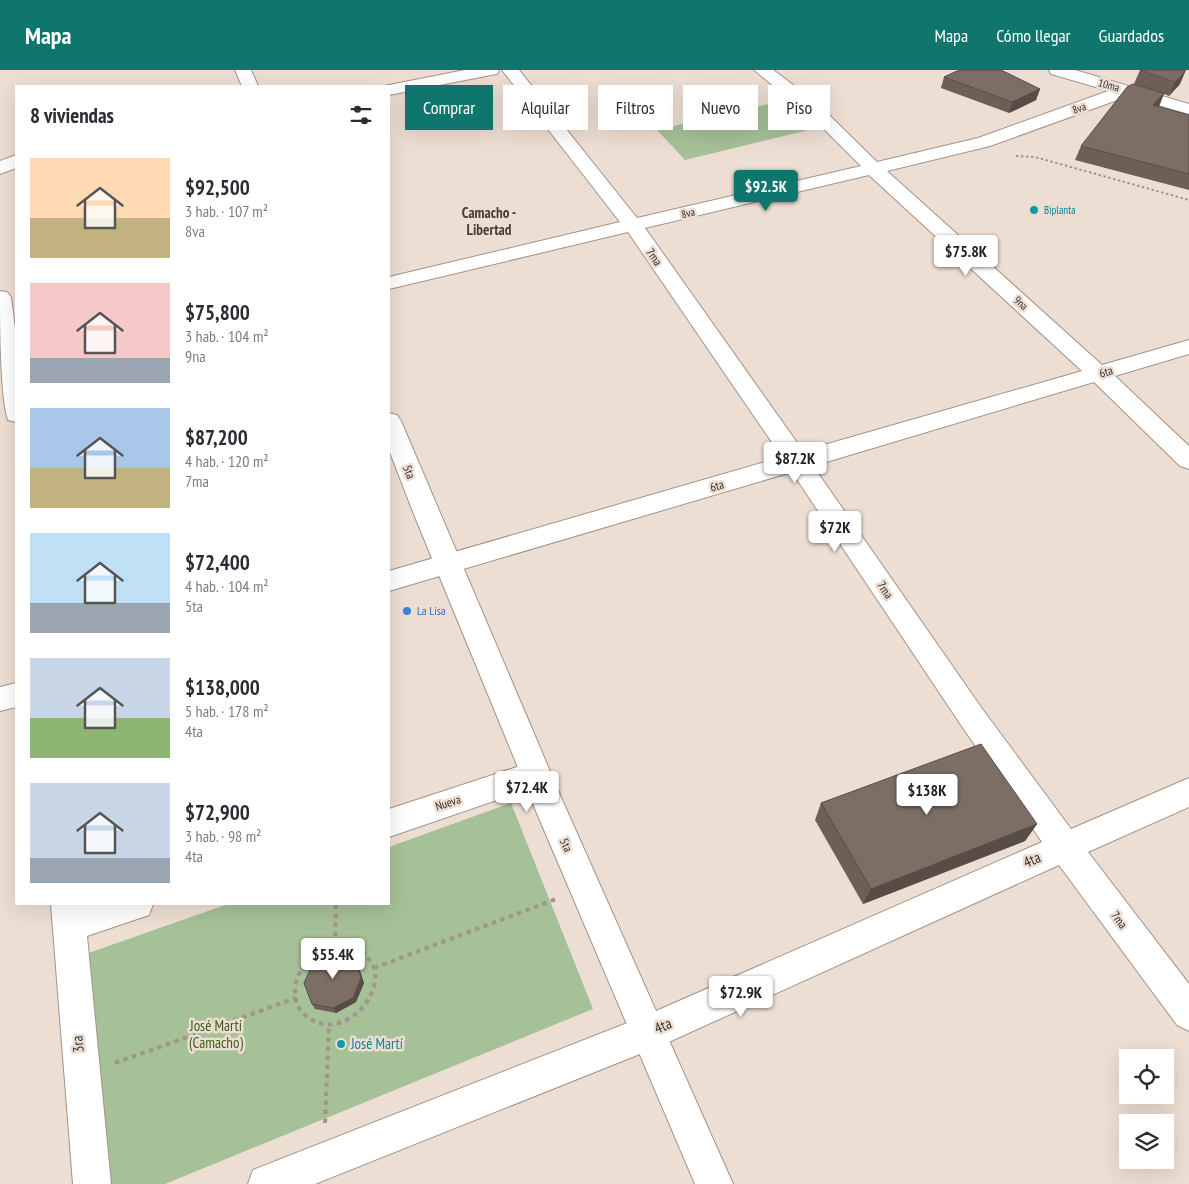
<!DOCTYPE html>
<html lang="es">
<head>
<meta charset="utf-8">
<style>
	:root { --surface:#fff; --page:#f2f2f3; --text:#2b2b33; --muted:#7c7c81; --accent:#0f766e }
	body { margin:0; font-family:"PT Sans Narrow",sans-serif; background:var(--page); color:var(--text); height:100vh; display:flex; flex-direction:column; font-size:19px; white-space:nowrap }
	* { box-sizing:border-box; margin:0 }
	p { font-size:16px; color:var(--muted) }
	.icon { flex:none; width:28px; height:28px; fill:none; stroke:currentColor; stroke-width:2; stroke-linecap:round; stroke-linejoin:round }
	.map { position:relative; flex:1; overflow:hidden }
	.sheet { position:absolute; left:15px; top:15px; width:375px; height:820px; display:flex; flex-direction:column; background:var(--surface); border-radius:0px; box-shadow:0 5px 20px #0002 }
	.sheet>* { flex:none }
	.guide { position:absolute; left:405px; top:15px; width:475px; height:45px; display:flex; gap:10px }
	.tools { position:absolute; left:1119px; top:979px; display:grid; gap:10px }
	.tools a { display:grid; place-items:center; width:55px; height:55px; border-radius:0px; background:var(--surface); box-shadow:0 5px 20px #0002; font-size:25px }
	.price { position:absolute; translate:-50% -42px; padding:0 11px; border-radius:5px; background:#fff; color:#222; font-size:16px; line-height:32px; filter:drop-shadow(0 1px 2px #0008) }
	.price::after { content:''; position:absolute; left:50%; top:30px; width:15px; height:11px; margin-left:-8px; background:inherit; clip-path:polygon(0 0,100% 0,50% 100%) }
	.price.on { background:var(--accent); color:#fff }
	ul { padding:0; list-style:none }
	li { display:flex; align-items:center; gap:15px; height:125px; padding:0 15px }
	li span { display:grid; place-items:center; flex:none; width:140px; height:100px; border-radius:0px; color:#555 }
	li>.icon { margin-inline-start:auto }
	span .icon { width:60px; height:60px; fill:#fffc; stroke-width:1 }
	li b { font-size:21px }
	h2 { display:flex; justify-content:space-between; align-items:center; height:60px; padding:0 15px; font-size:21px }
	.pill { padding:0 18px; border-radius:0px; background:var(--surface); box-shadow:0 5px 20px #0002; font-size:18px; line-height:45px }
	.pill.on { background:var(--accent); color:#fff }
	header { display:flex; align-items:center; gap:30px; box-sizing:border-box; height:70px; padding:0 25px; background:var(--accent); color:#fff }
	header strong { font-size:24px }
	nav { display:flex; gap:28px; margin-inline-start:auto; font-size:18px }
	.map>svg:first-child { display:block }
	.green { fill:#a6c097 }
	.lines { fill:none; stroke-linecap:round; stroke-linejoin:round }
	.street-casing { stroke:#a29389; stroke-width:2 }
	.secondary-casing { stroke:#a29389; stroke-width:2 }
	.path-far1 { stroke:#a0958d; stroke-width:2; stroke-dasharray:2.5 2.5; stroke-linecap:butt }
	.path { stroke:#a0958d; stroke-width:4; stroke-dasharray:4.5 4.5; stroke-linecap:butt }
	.street { fill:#fff; fill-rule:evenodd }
	.secondary { fill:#fff; fill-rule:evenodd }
	.wall { fill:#6b5f56 }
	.shaded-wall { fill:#574d46 }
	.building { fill:#7c6e64; stroke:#574d46 }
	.culture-dot { fill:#0f9aa8; stroke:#edded3; stroke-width:2 }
	.shop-dot { fill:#3f7fe0; stroke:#edded3; stroke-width:2 }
	.labels { text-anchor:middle; stroke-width:5; stroke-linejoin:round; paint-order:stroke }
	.far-street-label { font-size:11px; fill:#352f2b; stroke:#edded3 }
	.far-culture-label { font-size:11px; fill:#0d838f; stroke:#edded3; text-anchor:start }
	.street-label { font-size:12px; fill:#352f2b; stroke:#edded3 }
	.shop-label { font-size:12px; fill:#366cbe; stroke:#edded3; text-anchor:start }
	.far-district-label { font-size:15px; font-weight:bold; fill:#4a3d35; stroke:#edded3 }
	.near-street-label { font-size:15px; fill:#352f2b; stroke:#edded3 }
	.near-park-label { font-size:15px; fill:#376016; stroke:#edded3 }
	.near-culture-label { font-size:15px; fill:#0d838f; stroke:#edded3; text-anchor:start }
</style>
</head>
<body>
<header>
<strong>Mapa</strong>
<nav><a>Mapa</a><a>Cómo llegar</a><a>Guardados</a></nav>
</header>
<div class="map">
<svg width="1189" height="1114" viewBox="0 0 1189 1114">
	<rect width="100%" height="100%" fill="#edded3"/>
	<g class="green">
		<path d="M786,30L817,58L685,90L657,60Z"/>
		<path d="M511,733L593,939L165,1114H111L83,885L228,834H389V777Z"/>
	</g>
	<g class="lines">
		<defs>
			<g id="street">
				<path d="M235,0H251L258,16H242Z"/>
				<path d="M502,0H519L637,148L861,96L815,50L754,0H773L783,7L827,43L877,92L978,68L1122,16H1134L1136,20L1134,24L990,76L887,101L1102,295L1189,270V284L1115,306L1189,376V399L1180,396L1094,312L813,396L983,640L1071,759L1189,708V737L1088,782L1189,914V961L1177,955L1059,795L660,976L315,1114H248L253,1100L640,948L1042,772L963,658L792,402L389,521V501L782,387L628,162L389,219V207L620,152ZM869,105L1082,301L803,381L645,158Z"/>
				<path d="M0,221L7,222L11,227L16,266V352L8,350C0,329 0,248 0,221Z"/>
				<path d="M16,613V637L0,641V617Z"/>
				<path d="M535,691L546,695L550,704L546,713L389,767V739Z"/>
				<path d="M51,834H153L149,845L87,866L111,1114H73Z"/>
			</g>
			<g id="secondary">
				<path d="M465,0H499L497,4L491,5L389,25V16H384Z"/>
				<path d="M1049,0H1075L1189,34V44L1051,4Z"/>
				<path d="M16,85V98L0,104V91Z"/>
				<path d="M389,343L397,345L401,351L564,734L733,1114H695L533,734L415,447L389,380Z"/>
			</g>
		</defs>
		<use href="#street" class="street-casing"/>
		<use href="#secondary" class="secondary-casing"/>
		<path class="path-far1" d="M1016,86L1035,87L1189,130"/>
		<g class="path">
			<path d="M335,875C343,877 354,877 361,882C402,908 345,980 305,945C286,928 297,897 314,884C320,880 328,878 335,875Z"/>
			<path d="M335,875L336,834"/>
			<path d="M374,898L556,829"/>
			<path d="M115,993L296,928"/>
			<path d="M325,1053L329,954"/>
		</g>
		<use href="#street" class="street"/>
		<use href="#secondary" class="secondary"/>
	</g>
	<g class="wall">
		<path d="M1140,0L1180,14L1169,26L1164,24L1159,37L1189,45V120L1075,90L1081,76L1142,17L1134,14Z"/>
		<path d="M944,7L1040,19L1036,30L1009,43L941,18Z"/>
		<path d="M821,733L1037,754L1025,771L863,834L815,750Z"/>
		<path d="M356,890L358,895L364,913L356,932L336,943L315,939L312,934Z"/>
	</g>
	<g class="shaded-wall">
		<path d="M1186,0L1180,14L1169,26L1175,12Z"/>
		<path d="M1040,19L1036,30L1009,43L1012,32Z"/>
		<path d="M1164,23L1158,37L1153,35Z"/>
		<path d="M1037,754L1025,771L863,834L871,819Z"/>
		<path d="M356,890L358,895L364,913L356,932L336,943L333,938Z"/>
	</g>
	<g class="building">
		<path d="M959,0H1001L1040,19L1012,32L944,7Z"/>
		<path d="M1140,0H1186L1175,12Z"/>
		<path d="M1133,14L1164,23L1153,35L1189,45V104L1081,76L1127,17Z"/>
		<path d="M981,674L1037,754L871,819L821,733Z"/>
		<path d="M336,882L356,890L361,908L353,928L333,938L312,934L304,913L314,891Z"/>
	</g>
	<g class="culture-dot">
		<circle cx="1034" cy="140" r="5"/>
		<circle cx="341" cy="974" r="5"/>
	</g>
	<circle class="shop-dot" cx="407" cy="541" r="5"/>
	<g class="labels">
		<g class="far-street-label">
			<text transform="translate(1109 15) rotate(16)" y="4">10ma</text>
			<text transform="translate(1079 38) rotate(-20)" y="4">8va</text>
			<text transform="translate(688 143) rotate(-13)" y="4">8va</text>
			<text transform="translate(1021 233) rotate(42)" y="4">9na</text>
		</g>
		<g class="far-culture-label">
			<text x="1044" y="144">Biplanta</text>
		</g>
		<g class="street-label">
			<text transform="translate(654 187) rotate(55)" y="4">7ma</text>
			<text transform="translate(1106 302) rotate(-17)" y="4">6ta</text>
			<text transform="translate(409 402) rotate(68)" y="4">5ta</text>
			<text transform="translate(717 416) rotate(-16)" y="4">6ta</text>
			<text transform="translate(885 520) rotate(56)" y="4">7ma</text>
			<text transform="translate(448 733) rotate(-18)" y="4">Nueva</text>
			<text transform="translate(566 775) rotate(66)" y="4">5ta</text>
			<text transform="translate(1119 850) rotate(53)" y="4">7ma</text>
		</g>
		<g class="shop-label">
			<text x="417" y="545">La Lisa</text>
		</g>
		<g class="far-district-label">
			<text x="489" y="148">Camacho -<tspan x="489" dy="17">Libertad</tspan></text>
		</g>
		<g class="near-street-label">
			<text transform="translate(1032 790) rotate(-24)" y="5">4ta</text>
			<text transform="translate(663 956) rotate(-24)" y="5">4ta</text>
			<text transform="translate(78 974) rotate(-95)" y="5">3ra</text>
		</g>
		<g class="near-park-label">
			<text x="216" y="961">José Martí<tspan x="216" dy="17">(Camacho)</tspan></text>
		</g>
		<g class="near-culture-label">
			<text x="351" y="979">José Martí</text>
		</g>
	</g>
</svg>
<div class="tools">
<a><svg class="icon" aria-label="locate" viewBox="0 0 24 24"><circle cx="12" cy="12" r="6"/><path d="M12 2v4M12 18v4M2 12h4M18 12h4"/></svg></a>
<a><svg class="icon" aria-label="layers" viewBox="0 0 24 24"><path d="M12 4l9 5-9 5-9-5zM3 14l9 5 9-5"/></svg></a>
</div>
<b class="price on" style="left:766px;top:142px">$92.5K</b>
<b class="price" style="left:966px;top:207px">$75.8K</b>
<b class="price" style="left:795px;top:414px">$87.2K</b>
<b class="price" style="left:835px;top:483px">$72K</b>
<b class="price" style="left:527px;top:743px">$72.4K</b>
<b class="price" style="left:927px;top:746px">$138K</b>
<b class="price" style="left:333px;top:910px">$55.4K</b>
<b class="price" style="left:741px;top:948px">$72.9K</b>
<div class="guide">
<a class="pill on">Comprar</a>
<a class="pill">Alquilar</a>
<a class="pill">Filtros</a>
<a class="pill">Nuevo</a>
<a class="pill">Piso</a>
</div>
<section class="sheet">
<h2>8 viviendas<svg class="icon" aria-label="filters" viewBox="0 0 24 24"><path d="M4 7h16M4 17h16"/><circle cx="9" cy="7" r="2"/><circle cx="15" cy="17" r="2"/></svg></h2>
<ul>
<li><span style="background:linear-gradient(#ffd9b3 60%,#c2b280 0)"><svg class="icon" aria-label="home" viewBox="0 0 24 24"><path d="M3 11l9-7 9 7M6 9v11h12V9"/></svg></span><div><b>$92,500</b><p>3 hab. · 107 m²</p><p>8va</p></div></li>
<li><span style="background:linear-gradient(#f6c9c9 75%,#9aa5b1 0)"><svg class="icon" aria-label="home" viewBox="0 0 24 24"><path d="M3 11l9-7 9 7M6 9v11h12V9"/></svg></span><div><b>$75,800</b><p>3 hab. · 104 m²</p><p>9na</p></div></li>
<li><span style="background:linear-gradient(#a9c7e8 60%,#c2b280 0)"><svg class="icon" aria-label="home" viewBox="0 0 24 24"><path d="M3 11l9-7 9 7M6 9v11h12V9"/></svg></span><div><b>$87,200</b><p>4 hab. · 120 m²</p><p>7ma</p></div></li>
<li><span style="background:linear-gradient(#bfe0f5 70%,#9aa5b1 0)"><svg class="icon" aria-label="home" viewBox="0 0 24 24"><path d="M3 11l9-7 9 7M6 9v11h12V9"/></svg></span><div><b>$72,400</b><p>4 hab. · 104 m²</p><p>5ta</p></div></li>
<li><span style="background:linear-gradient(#c9d6e8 60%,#8fb573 0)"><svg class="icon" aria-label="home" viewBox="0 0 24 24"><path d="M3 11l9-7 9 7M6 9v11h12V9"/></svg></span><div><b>$138,000</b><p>5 hab. · 178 m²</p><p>4ta</p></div></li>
<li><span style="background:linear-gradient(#c9d6e8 75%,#9aa5b1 0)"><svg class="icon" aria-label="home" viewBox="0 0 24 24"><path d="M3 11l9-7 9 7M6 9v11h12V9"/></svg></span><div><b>$72,900</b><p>3 hab. · 98 m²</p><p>4ta</p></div></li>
</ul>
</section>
</div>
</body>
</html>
